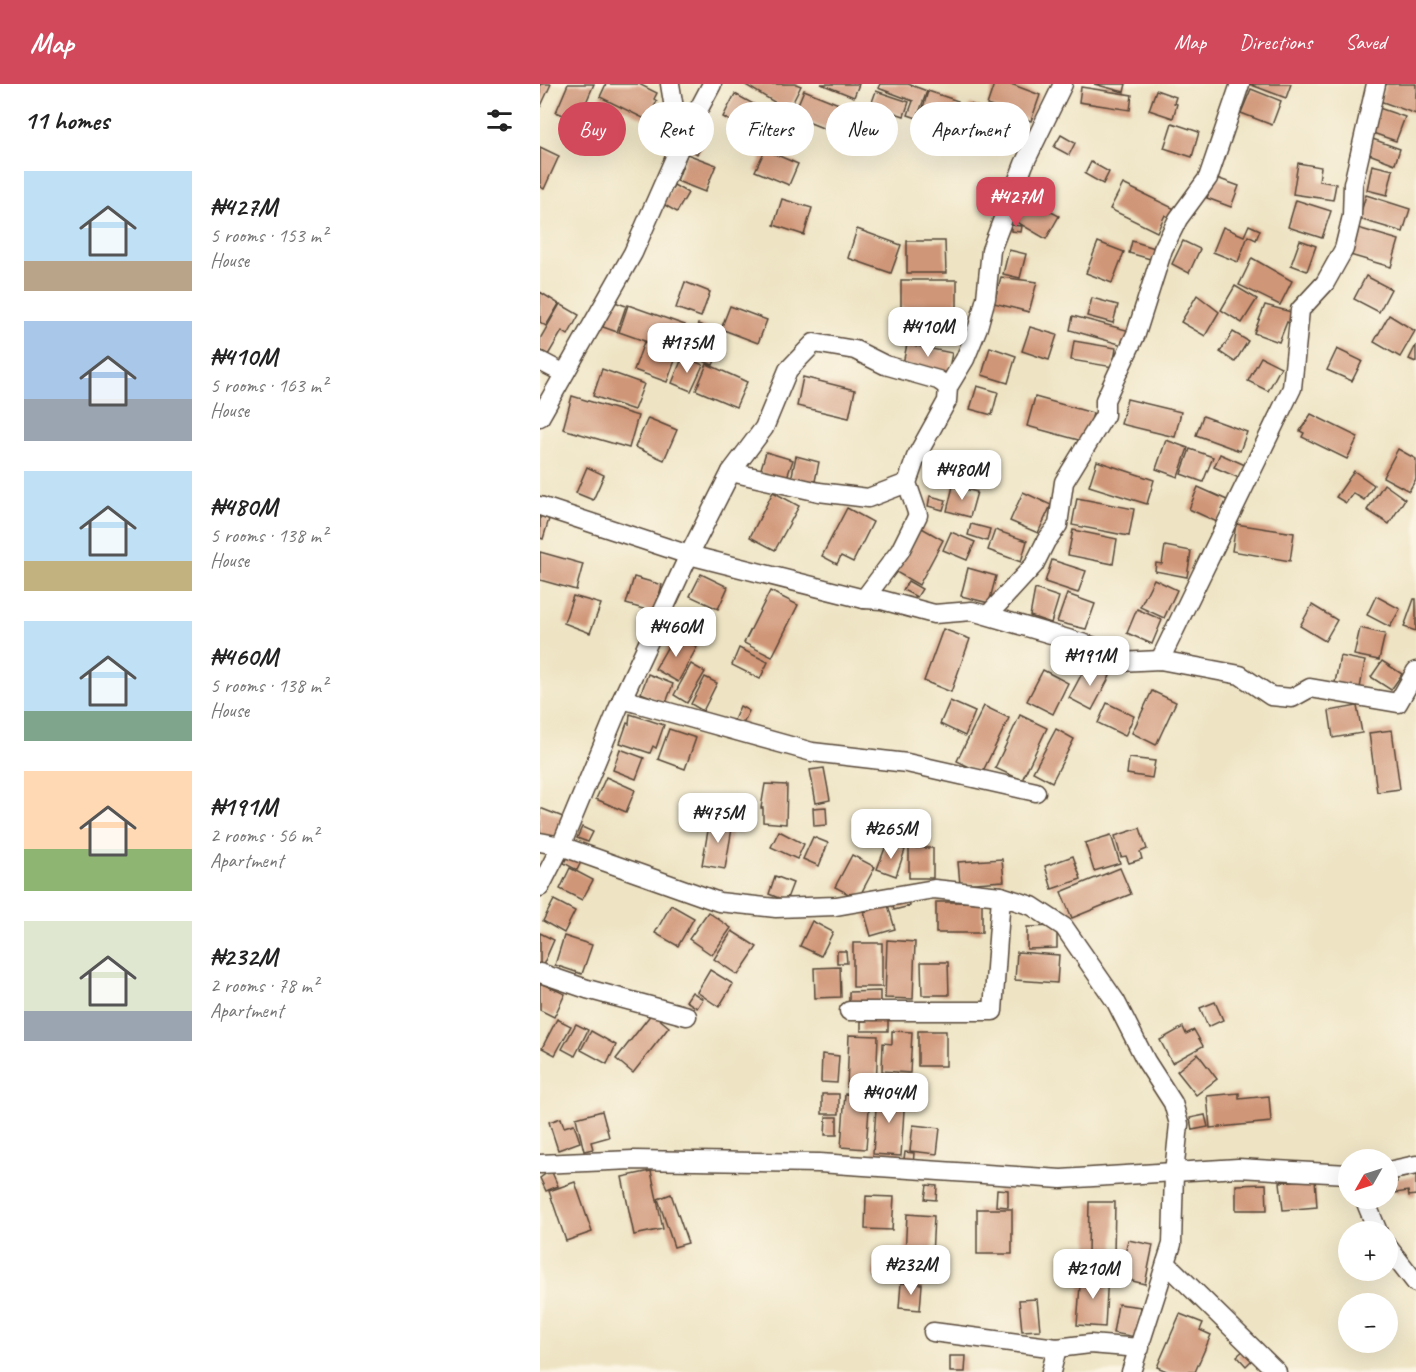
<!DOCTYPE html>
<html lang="en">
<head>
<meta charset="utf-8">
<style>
	:root { --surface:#fff; --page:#f2f2f2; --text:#222; --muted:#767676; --accent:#d1495b }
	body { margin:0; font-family:Caveat,sans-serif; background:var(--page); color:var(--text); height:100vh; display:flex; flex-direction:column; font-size:22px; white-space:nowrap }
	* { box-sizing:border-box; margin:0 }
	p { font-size:20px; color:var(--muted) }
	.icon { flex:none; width:33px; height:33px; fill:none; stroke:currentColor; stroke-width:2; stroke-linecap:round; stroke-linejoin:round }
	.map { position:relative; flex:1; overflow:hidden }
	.panel { display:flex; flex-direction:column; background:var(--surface); width:540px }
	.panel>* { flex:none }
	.top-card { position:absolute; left:18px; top:18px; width:570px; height:54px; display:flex; gap:12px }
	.needle { width:39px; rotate:231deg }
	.buttons { position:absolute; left:798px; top:1065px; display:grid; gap:12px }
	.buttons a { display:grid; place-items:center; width:60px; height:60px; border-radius:50%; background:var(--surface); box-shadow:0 6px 24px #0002; font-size:30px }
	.price { position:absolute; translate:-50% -51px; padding:0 14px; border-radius:12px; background:#fff; color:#222; font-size:20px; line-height:39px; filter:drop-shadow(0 2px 3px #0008) }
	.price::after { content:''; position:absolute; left:50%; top:36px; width:18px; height:14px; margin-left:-9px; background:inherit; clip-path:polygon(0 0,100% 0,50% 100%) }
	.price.current { background:var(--accent); color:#fff }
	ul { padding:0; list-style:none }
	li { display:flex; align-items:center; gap:18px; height:150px; padding:0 24px }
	li span { display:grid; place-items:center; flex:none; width:168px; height:120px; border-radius:0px; color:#555 }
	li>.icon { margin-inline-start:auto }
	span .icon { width:72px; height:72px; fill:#fffc; stroke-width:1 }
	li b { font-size:26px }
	h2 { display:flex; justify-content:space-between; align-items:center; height:72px; padding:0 24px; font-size:26px }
	.chip { padding:0 21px; border-radius:27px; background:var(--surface); box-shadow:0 6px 24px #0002; font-size:21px; line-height:54px }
	.chip.current { background:var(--accent); color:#fff }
	header { display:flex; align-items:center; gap:36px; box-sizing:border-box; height:84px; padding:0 30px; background:var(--accent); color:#fff }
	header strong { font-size:28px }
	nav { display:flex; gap:33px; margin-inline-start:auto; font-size:21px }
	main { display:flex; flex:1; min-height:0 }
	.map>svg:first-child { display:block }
	.building { fill:#d09678 }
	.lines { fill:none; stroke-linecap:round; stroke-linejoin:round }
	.street-casing { stroke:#564637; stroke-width:21 }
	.street { stroke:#fff; stroke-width:18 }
</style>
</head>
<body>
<header>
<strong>Map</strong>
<nav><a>Map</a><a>Directions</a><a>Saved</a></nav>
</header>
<main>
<section class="panel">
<h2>11 homes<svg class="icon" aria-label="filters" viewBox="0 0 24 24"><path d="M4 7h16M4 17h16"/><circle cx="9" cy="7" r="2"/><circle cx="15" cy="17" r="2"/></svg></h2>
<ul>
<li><span style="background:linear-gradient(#bfe0f5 75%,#b9a48a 0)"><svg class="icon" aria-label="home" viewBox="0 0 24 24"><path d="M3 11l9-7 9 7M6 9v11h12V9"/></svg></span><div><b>₦427M</b><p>5 rooms · 153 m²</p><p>House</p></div></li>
<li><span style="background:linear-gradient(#a9c7e8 65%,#9aa5b1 0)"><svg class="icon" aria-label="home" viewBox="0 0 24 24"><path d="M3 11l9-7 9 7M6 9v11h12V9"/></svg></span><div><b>₦410M</b><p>5 rooms · 163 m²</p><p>House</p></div></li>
<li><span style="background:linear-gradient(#bfe0f5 75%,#c2b280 0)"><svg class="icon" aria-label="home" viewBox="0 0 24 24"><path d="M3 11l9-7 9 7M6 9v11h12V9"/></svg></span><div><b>₦480M</b><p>5 rooms · 138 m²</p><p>House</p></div></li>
<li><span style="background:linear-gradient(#bfe0f5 75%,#7fa58c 0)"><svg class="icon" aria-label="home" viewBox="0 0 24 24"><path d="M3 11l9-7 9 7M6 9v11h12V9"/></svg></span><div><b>₦460M</b><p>5 rooms · 138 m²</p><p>House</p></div></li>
<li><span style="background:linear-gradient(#ffd9b3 65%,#8fb573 0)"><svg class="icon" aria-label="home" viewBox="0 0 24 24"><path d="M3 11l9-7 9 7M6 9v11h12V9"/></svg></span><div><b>₦191M</b><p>2 rooms · 56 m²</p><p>Apartment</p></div></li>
<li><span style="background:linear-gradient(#dfe7d0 75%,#9aa5b1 0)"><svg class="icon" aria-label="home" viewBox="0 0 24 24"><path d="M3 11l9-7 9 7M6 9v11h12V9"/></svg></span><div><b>₦232M</b><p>2 rooms · 78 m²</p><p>Apartment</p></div></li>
</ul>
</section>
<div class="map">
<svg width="876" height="1288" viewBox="0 0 876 1288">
	<rect width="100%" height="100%" fill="#fcf5e5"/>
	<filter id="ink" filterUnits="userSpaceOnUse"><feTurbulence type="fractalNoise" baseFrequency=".0167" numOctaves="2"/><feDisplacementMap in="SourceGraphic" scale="12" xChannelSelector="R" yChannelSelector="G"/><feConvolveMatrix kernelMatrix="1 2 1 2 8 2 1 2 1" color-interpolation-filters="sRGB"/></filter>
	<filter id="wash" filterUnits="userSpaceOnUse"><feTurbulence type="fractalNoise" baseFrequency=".008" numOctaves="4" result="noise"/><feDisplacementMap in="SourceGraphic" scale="24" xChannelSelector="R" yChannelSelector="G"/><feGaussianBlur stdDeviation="1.35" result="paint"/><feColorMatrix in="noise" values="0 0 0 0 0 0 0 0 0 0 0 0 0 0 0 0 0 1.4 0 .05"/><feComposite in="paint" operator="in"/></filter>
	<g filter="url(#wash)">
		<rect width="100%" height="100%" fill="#eee4c4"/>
		<g id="blocks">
			<g class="building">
				<path d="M0,0H11L0,24Z"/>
				<path d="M28,0H54L38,37L16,28Z"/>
				<path d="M66,0H99L117,9L114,15L117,17L110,31L107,30L105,35L60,13Z"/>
				<path d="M204,0H256L261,2L247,30L234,23L236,19Z"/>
				<path d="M281,0H319L314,13Z"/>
				<path d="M340,0H368L387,7L377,34L368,31L373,17L338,4Z"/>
				<path d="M454,0H471L500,11L491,37L447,21Z"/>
				<path d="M554,0H586L584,8Z"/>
				<path d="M709,0H751L746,14Z"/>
				<path d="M846,0H876V30L840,17Z"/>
				<path d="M541,3L592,11L590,26L539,18Z"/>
				<path d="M711,5L741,17L732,41L701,29Z"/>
				<path d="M264,6L311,25L300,51L253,32Z"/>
				<path d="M616,6L636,13L634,19L637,20L633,34L609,26Z"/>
				<path d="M336,7L369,18L364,32L331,21Z"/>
				<path d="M388,7L418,17L410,44L380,34Z"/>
				<path d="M195,10L228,28L215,51L183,33Z"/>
				<path d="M430,20L454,29L443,60L419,51Z"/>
				<path d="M839,24L865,33L856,57L830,48Z"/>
				<path d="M632,39L659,48L652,73L624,64Z"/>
				<path d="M153,45L168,54L157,70L143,61Z"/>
				<path d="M521,51L535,59L529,71L514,63Z"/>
				<path d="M830,54L860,65L855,80L824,68Z"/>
				<path d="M0,63L19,72L4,105L0,103Z"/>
				<path d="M225,66L258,80L249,101L215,87Z"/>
				<path d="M147,70L176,81L165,108L137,97Z"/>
				<path d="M551,78L569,88L563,100L545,90Z"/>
				<path d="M758,79L781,83L779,97L796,100L793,116L753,110Z"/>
				<path d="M832,81L853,86L847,111L827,106Z"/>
				<path d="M674,93L699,102L691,123L667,114Z"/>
				<path d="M583,100L639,127L634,136L625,131L617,148L570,125Z"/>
				<path d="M134,101L148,109L137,128L123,120Z"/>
				<path d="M826,111L870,125L863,148L819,135Z"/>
				<path d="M242,115L272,124L264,151L234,141Z"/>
				<path d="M489,116L519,132L506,155L477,138Z"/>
				<path d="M756,116L791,127L782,154L748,143Z"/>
				<path d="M471,141L482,142L481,148L471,147Z"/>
				<path d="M709,141L720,146L716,156L708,152L698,178L673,168L683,143L704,152Z"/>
				<path d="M818,144L859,156L851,183L810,171Z"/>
				<path d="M317,145L361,161L351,189L308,174Z"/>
				<path d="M760,156L776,162L767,187L751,181Z"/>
				<path d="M367,157H405L406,189H367Z"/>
				<path d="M592,157L618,165L614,176L589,169Z"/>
				<path d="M643,157L660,165L649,189L632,180Z"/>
				<path d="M558,158L584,168L572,199L546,189Z"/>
				<path d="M469,166L486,170L480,194L463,190Z"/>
				<path d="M712,174L752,197L740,221L699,201Z"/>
				<path d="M826,192L851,205L839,228L814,215Z"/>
				<path d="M461,193L497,198L489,228L454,219Z"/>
				<rect x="361" y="196" width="56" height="28"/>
				<path d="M145,198L170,208L161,233L136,224Z"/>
				<path d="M695,202L717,215L702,239L681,226Z"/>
				<path d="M0,208L19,220L6,242L0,238Z"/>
				<path d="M657,211L679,228L665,252L641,238Z"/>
				<path d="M552,214L578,221L573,239L547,232Z"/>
				<path d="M72,217L86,222L77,248L63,243Z"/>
				<path d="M20,220L39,231L28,251L22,247L8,271L0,266V255Z"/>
				<path d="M88,221L145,241L136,268L79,248Z"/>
				<path d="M725,221L755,229L750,240L747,238L739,258L714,249Z"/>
				<path d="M190,222L227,236L218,259L181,245Z"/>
				<path d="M370,227H423L424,258H370Z"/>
				<path d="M849,231L875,247L860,273L834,258Z"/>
				<path d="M533,232L594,248L590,263L530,246Z"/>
				<path d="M158,240L185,252L173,281L146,270Z"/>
				<path d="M490,243L517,251L509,276L482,267Z"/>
				<path d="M693,248L708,257L695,278L680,268Z"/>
				<path d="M534,257L576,264L573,283L531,276Z"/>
				<path d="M104,258L137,271L127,298L94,286Z"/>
				<path d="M367,260L412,269L408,289L363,280Z"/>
				<path d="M876,261V278L869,275Z"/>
				<path d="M450,263L476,272L468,299L442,291Z"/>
				<path d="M797,265L822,277L812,297L787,286Z"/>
				<path d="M143,272L163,281L151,307L132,299Z"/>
				<path d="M721,273L741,283L728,307L708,297Z"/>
				<path d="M167,280L207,298L196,323L156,306Z"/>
				<path d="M62,285L104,300L94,326L53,312Z"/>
				<path d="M263,293L315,306L309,334L257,322Z"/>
				<path d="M437,302L458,308L452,331L430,325Z"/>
				<path d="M32,312L98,332L89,364L23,345Z"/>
				<path d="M495,313L553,329L546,358L487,342Z"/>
				<path d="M587,315L641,328L635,353L581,340Z"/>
				<path d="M771,330L818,353L807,375L762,353L764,349L760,347Z"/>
				<path d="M663,332L707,348L700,367L656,351Z"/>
				<path d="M108,334L137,346L124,376L95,363Z"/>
				<path d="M626,356L648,364L638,393L616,385Z"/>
				<path d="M650,365L673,373L663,398L641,390Z"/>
				<path d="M858,365L876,375V395L869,407L843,393Z"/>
				<path d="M226,368L253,376L246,396L220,388Z"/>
				<path d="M680,370L705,381L699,394L674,383Z"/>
				<path d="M256,372L279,378L274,402L251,396Z"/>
				<path d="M557,377L614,396L607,420L549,402Z"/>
				<path d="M47,383L64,391L53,416L36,409Z"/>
				<path d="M814,387L834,401L824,416L813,409L806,419L796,413Z"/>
				<path d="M844,400L865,415L849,440L827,426Z"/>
				<path d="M413,402L437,408L430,433L407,427Z"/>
				<path d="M658,403L687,416L677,438L649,425Z"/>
				<path d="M233,408L259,422L235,466L210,453Z"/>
				<path d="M483,408L511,421L498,449L470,437Z"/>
				<path d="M390,412L406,416L403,426L388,422Z"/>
				<path d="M537,414L594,425L589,452L532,441Z"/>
				<path d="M307,424L333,438L313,478L301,472L297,480L282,472Z"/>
				<path d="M0,432L9,435L3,455L0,454Z"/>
				<path d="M431,440L450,445L447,457L428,451Z"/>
				<path d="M696,440L754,449L750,477L692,467Z"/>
				<path d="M380,443L403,456L379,501L356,488Z"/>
				<path d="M455,446L487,457L481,478L448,466Z"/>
				<path d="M533,446L577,455L573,480L528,471Z"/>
				<path d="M411,448L435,458L427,476L403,466Z"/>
				<path d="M625,462L651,467L647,493L615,487L616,479L622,480Z"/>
				<path d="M0,468L43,480L36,506L0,496Z"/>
				<path d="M512,476L546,487L538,509L505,498Z"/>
				<path d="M428,484L456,492L449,519L421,512Z"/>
				<path d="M161,490L188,503L178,525L150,512Z"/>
				<path d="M94,493L122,501L114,528L86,520Z"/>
				<path d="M614,495L637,506L624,534L600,523Z"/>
				<path d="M368,497L382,505L377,513L363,506Z"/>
				<path d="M495,505L519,513L511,539L490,532Z"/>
				<path d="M230,507L258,521L232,573L204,559Z"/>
				<path d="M527,510L555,520L546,545L517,538Z"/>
				<path d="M33,512L61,520L50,549L24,539Z"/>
				<path d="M836,512L860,525L850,543L827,531Z"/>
				<path d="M874,515H876V547L864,543Z"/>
				<path d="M772,521L797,536L785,557L760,542Z"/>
				<path d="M597,525L622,536L612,560L587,549Z"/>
				<path d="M820,544L845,550L839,576L814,571Z"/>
				<path d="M403,545L430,555L411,608L384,597Z"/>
				<path d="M135,550L157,563L138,598L115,585Z"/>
				<path d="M199,564L228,578L220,595L192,581Z"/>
				<path d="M800,572L825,577L820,604L795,599Z"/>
				<path d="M842,577L862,590L851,606L831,593Z"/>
				<path d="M151,580L165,588L147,619L134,611Z"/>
				<path d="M547,580L570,592L552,626L529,614Z"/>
				<path d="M503,586L528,599L513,630L487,617Z"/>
				<path d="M108,590L133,600L126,619L101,609Z"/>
				<path d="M165,593L177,599L163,627L151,620Z"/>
				<path d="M612,607L636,618L616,661L592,649Z"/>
				<path d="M410,617L435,628L425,652L400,640Z"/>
				<path d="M567,619L594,632L585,652L558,639Z"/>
				<path d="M200,622L209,627L203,640L194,636Z"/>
				<path d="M444,622L469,634L442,689L417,677Z"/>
				<path d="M817,622L822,649L793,654L789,627Z"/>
				<path d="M90,630L124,641L116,664L113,662L110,669L80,659L87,639L89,640Z"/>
				<path d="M480,631L507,644L482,696L455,684Z"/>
				<path d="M129,645L156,654L145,685L118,675Z"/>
				<path d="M516,645L534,655L512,698L493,688Z"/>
				<path d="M852,646L860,705L837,708L829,649Z"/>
				<path d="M80,665L104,674L96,695L73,686Z"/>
				<path d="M589,674L615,677L612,694L587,690Z"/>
				<path d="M284,684L290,716L276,719L270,686Z"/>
				<path d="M66,693L95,706L86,728L56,715Z"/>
				<path d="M225,700L247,701L246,740L223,738V724H221Z"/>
				<path d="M286,723L287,741L274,742L273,724Z"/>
				<path d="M0,724L23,733L15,755L0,750Z"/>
				<path d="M170,735L193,739L185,785L162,781Z"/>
				<path d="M42,743L53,748L48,758L37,754Z"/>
				<path d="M600,744L607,765L600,768L602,775L589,779L586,772L581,773L575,752Z"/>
				<path d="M239,747L264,760L257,775L231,763Z"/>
				<path d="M571,751L580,779L554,787L545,759Z"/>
				<path d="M273,753L288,759L279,782L263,775Z"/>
				<path d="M347,759L365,766L356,792L337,785Z"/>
				<rect x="369" y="764" width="24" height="30"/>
				<path d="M28,771L41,778L37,786L24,779Z"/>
				<path d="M312,771L335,783L318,815L295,803Z"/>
				<path d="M533,772L541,795L512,805L505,782Z"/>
				<path d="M462,775L464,797L420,800L418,778Z"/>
				<path d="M30,784L53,796L42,816L20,805Z"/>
				<path d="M580,784L591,810L532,834L521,808Z"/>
				<path d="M235,792L253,799L246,817L229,810Z"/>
				<path d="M368,813L370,822L354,826L352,817Z"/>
				<path d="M14,816L35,827L24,849L3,837Z"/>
				<rect x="396" y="818" width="46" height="31"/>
				<path d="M131,821L154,834L138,862L115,849Z"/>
				<path d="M348,821L355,845L331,852L324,828Z"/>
				<path d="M168,828L191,844L172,871L149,855Z"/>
				<path d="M272,837L293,848L281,872L260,862Z"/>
				<path d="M517,842V864L487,865V843Z"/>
				<path d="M192,847L217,863L198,891L174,875Z"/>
				<path d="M0,849L14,856L3,881L0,880Z"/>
				<path d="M24,852L52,861L42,890L15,881Z"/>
				<path d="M347,856L375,858L373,915L345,914Z"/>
				<rect x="313" y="859" width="29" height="44"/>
				<path d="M297,867H306L307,879H297Z"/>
				<path d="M477,868L519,871L517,899L475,896Z"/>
				<path d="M381,878H408L409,911H382Z"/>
				<path d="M300,883L301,913L275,914L274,884Z"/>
				<path d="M170,886L193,900L179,923L157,908Z"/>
				<path d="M0,899L25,910L14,933L0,926Z"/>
				<path d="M340,907V918H309V908Z"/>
				<path d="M152,908L163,915L157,924L146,917Z"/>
				<path d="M675,918L683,936L668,943L660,924Z"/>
				<path d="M112,929L129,943L93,989L76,975Z"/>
				<path d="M326,932H348V947H321V937H326Z"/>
				<path d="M17,935L31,942L15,971L2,964Z"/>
				<path d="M36,940L48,946L35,972L22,965Z"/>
				<path d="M643,943L646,950L654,946L663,962L632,979L620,956Z"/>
				<path d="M51,947L76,961L67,980L41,966Z"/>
				<path d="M352,947L372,948L370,989L342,987L343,959L352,960Z"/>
				<rect x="378" y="947" width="28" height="35"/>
				<path d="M309,951L338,952L336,1005L307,1003Z"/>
				<path d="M282,970L299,972L297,999L281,998Z"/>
				<path d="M658,970L677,995L656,1011L637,987Z"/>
				<path d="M340,990L369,991V1008L339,1007Z"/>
				<path d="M337,1009L365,1011L361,1072L333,1070Z"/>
				<path d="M699,1009V1015L729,1012L731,1038L670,1044L667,1012Z"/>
				<rect x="282" y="1010" width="17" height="20"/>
				<path d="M305,1010L330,1012L326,1065L301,1063Z"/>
				<path d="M62,1027L69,1053L51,1058L53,1065L44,1067L36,1034Z"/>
				<path d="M665,1031L668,1043L652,1046L650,1034Z"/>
				<path d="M286,1033H297V1051H285Z"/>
				<path d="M21,1034L24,1043L34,1040L40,1058L18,1066L9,1038Z"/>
				<path d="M373,1041L400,1044L397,1070L370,1067Z"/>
				<path d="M365,1068L374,1069L373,1082L363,1081Z"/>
				<path d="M11,1086L18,1102L6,1107L0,1094Z"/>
				<path d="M111,1087L123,1145L94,1151L82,1093Z"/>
				<path d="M876,1091V1111L869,1112L868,1107L856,1109L853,1099L857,1098L856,1095Z"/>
				<path d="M775,1095L777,1123L743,1126L740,1098Z"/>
				<path d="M35,1098L52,1148L26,1157L9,1107Z"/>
				<path d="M726,1100L727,1126H696V1101Z"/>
				<path d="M387,1101L397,1102L396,1116L385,1115Z"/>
				<path d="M457,1105L468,1106V1123L456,1122Z"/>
				<path d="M131,1110L148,1159L134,1163L118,1115Z"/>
				<path d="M326,1112L354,1113L352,1146L325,1145Z"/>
				<path d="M549,1118H575L574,1171L548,1170Z"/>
				<rect x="437" y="1125" width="35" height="45"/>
				<path d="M367,1130L394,1132L392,1173L365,1172Z"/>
				<path d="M588,1156L613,1161L605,1200L580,1194Z"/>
				<path d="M334,1174L357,1176L355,1195L332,1192Z"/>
				<path d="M541,1188L568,1190L565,1243L537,1241Z"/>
				<path d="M361,1199L382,1200L380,1226L359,1224Z"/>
				<path d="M497,1215L500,1246L482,1247L479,1216Z"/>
				<path d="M578,1220L601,1223L596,1253L573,1249Z"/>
				<path d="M640,1230L663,1239L660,1246L671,1251L655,1288H629L617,1283Z"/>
				<path d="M704,1266L712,1276L706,1282L697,1272Z"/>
				<path d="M410,1272H426L425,1288H410Z"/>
			</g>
		</g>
	</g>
	<g filter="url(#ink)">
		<use href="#blocks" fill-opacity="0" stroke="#564637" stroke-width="1.5"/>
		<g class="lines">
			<defs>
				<g id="street">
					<path d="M130,0L134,24L145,51"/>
					<path d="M0,277L23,289"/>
					<path d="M0,333L93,169L145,51L172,0"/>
					<path d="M191,388L279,408L328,414L367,399"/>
					<path d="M0,422L149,471L324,515L342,516L394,530L432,527L552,562L579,578L620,576L700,591L731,612L752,614L770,604L858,619L876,587"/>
					<path d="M324,515L360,467L378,431L367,399L376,373L407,317L408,303L425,275L438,243L446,214L451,166L484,80L523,0"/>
					<path d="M448,531L494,481L506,457L518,441L524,398L565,331V316L596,250L623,165L638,135L668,94L700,0"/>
					<path d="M620,576L752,304L760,226L785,199L804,165L812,132L813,100L836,0"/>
					<path d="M82,615L272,668L367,679L496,708"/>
					<path d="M0,758L21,762L179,818L236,824L296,822L394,805L461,812L453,927H309"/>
					<path d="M0,803L21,762L82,615L149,471L191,388L224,344L248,286L274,259L315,266L345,281L398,296L408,303"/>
					<path d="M461,812L492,822L524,843L576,918L606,977L633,1019L639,1040L634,1089L632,1160L591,1288"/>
					<path d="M0,889L47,905L147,932"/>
					<path d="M0,1080L93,1076L279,1079L521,1095L698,1084L808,1090"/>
					<path d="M848,1087L876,1081"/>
					<path d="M824,1114L838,1148"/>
					<path d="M848,1163L876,1199"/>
					<path d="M626,1179L737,1288"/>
					<path d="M393,1248L517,1264L550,1260L600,1264"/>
					<path d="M511,1288L517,1264"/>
				</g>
			</defs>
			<use href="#street" class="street-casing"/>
			<use href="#street" class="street"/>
		</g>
	</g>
</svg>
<div class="buttons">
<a><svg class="needle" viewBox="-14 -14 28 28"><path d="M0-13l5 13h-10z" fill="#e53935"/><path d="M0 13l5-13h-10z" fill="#767676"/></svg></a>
<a>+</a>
<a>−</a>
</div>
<b class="price current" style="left:476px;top:144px">₦427M</b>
<b class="price" style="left:388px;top:274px">₦410M</b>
<b class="price" style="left:147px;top:290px">₦175M</b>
<b class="price" style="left:422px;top:417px">₦480M</b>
<b class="price" style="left:136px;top:574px">₦460M</b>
<b class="price" style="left:550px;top:603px">₦191M</b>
<b class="price" style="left:178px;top:760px">₦475M</b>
<b class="price" style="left:351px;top:776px">₦265M</b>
<b class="price" style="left:349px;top:1040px">₦404M</b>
<b class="price" style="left:371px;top:1212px">₦232M</b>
<b class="price" style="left:553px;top:1216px">₦210M</b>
<div class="top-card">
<a class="chip current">Buy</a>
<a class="chip">Rent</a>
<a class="chip">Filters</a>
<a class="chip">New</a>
<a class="chip">Apartment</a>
</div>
</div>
</main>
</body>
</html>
